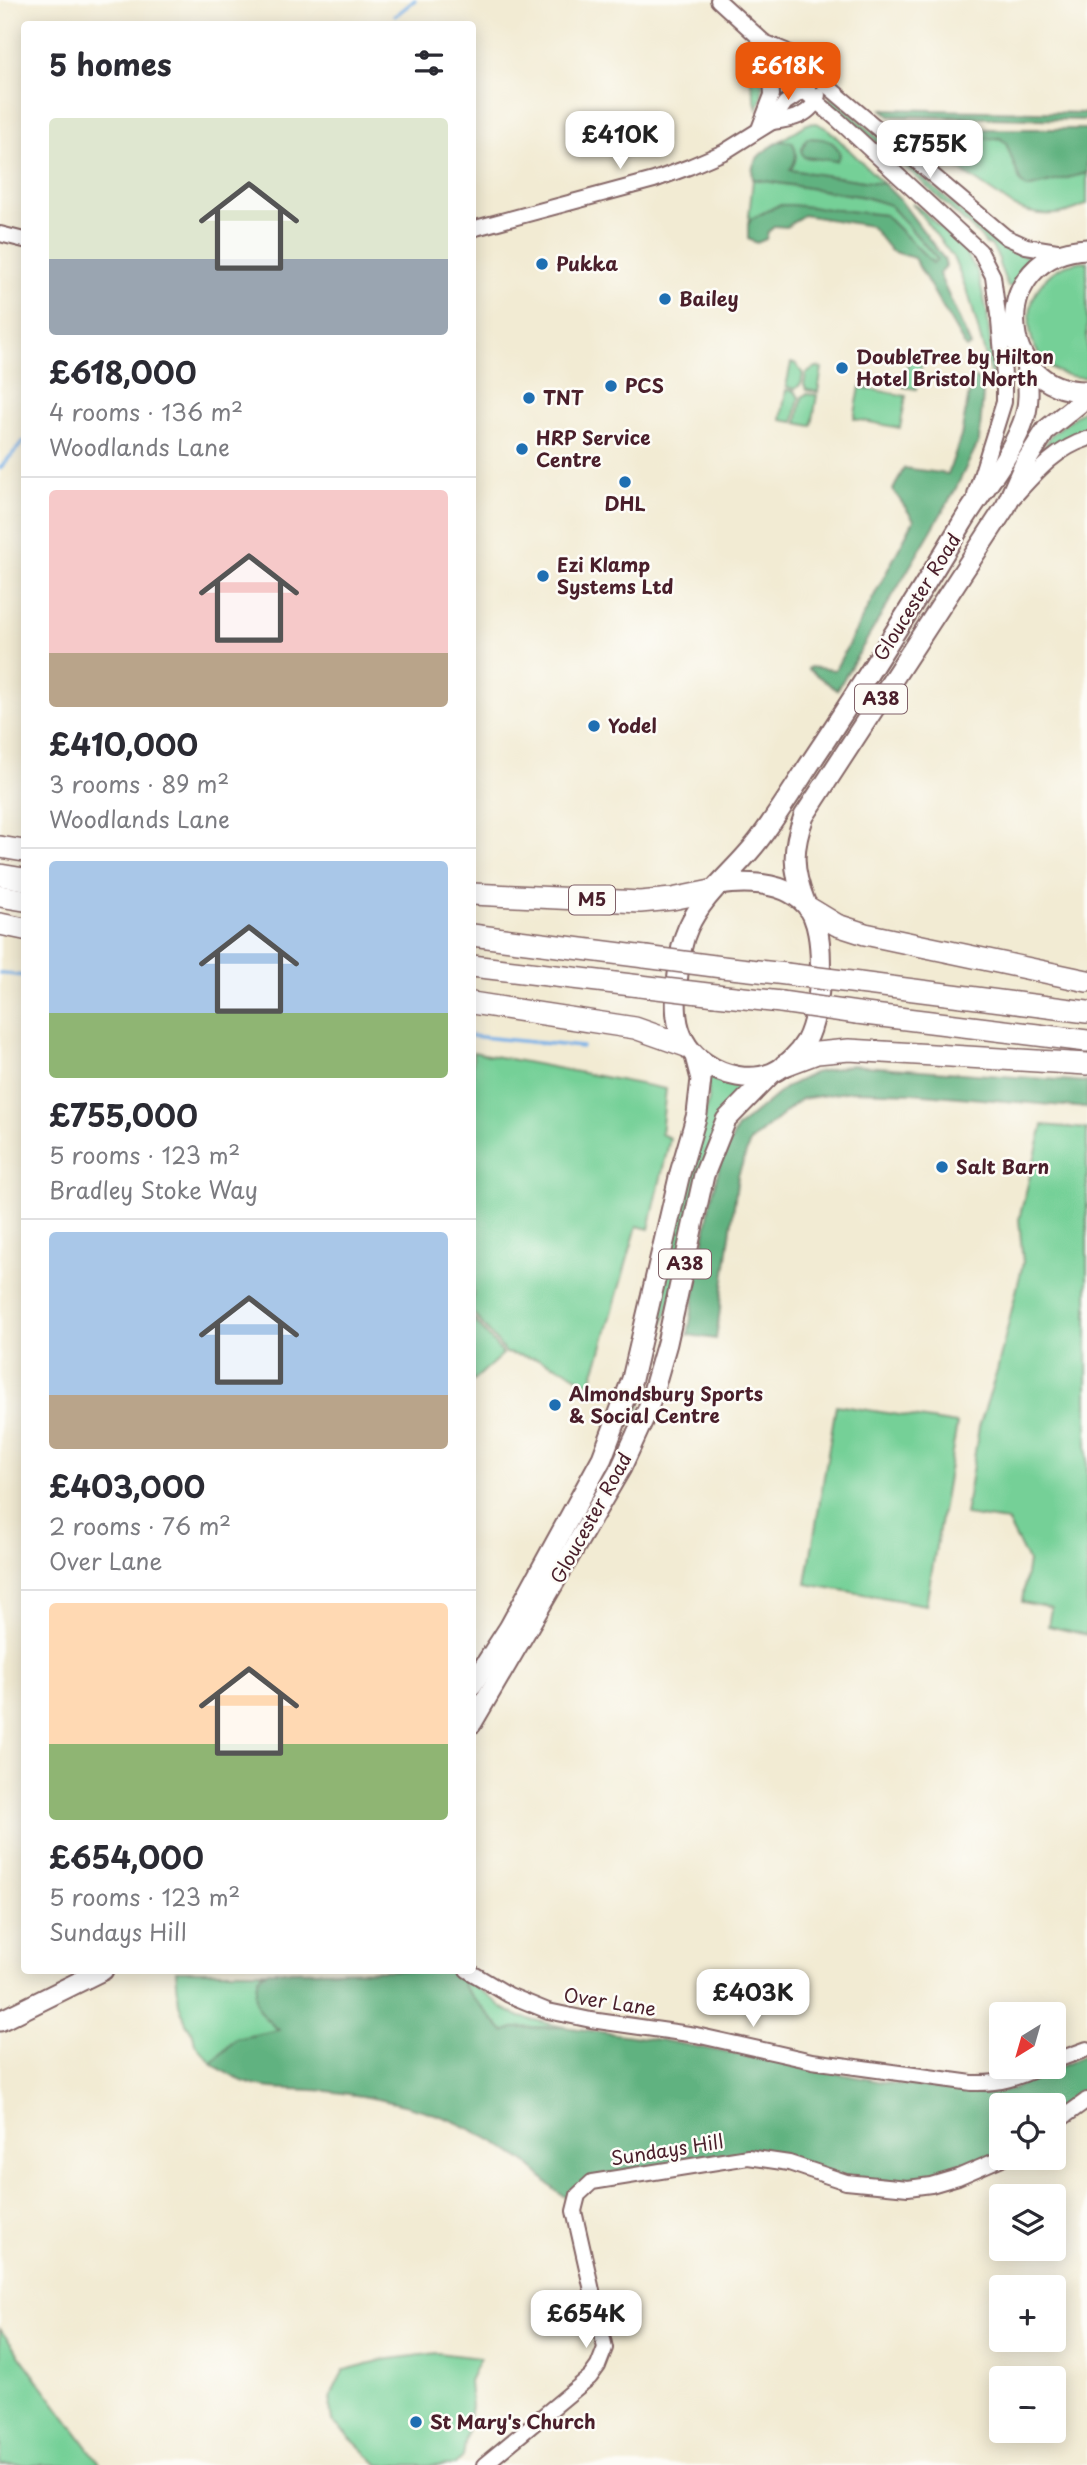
<!DOCTYPE html>
<html lang="en">
<head>
<meta charset="utf-8">
<style>
	:root { --surface:#fff; --page:#f2f2f3; --text:#2b2b33; --muted:#7c7c81; --line:#e1e1e2; --accent:#ea580c }
	body { margin:0; font-family:"Playpen Sans",sans-serif; background:var(--page); color:var(--text); height:100vh; display:flex; flex-direction:column; font-size:26px; white-space:nowrap }
	* { box-sizing:border-box; margin:0 }
	p { font-size:23px; color:var(--muted) }
	.icon { flex:none; width:38px; height:38px; fill:none; stroke:currentColor; stroke-width:2; stroke-linecap:round; stroke-linejoin:round }
	.map { position:relative; flex:1; overflow:hidden }
	.sheet { position:absolute; left:21px; top:21px; width:455px; height:1953px; display:flex; flex-direction:column; background:var(--surface); border-radius:7px; box-shadow:0 4px 18px #0003 }
	.sheet>* { flex:none }
	.needle { width:46px; rotate:217deg }
	.buttons { position:absolute; left:989px; top:2002px; display:grid; gap:14px }
	.buttons a { display:grid; place-items:center; width:77px; height:77px; border-radius:7px; background:var(--surface); box-shadow:0 4px 18px #0003; font-size:35px }
	.price { position:absolute; translate:-50% -60px; padding:0 16px; border-radius:14px; background:#fff; color:#222; font-size:23px; line-height:46px; filter:drop-shadow(0 2px 4px #0008) }
	.price::after { content:''; position:absolute; left:50%; top:42px; width:21px; height:16px; margin-left:-10px; background:inherit; clip-path:polygon(0 0,100% 0,50% 100%) }
	.price.current { background:var(--accent); color:#fff }
	ul { padding:0; list-style:none }
	li { display:grid; align-content:center; gap:14px; height:371px; padding:0 28px }
	li+li { border-top:2px solid var(--line) }
	li span { display:grid; place-items:center; height:217px; border-radius:7px; color:#555 }
	li>.icon { margin-inline-start:auto }
	span .icon { width:126px; height:126px; fill:#fffc; stroke-width:1 }
	li b { font-size:30px }
	h2 { display:flex; justify-content:space-between; align-items:center; height:84px; padding:0 28px; font-size:30px }
	.map>svg:first-child { display:block }
	.green { fill:#75d097; stroke:#607861; stroke-width:2 }
	.forest { fill:#60b280; stroke:#556856; stroke-width:2 }
	.lines { fill:none; stroke-linecap:round; stroke-linejoin:round }
	.stream { stroke:#78b0e7; stroke-width:3.5 }
	.tertiary-casing { stroke:#856666; stroke-width:18 }
	.primary-casing { stroke:#856666; stroke-width:23 }
	.motorway-casing { stroke:#856666; stroke-width:24 }
	.tertiary { stroke:#fff; stroke-width:14 }
	.primary { stroke:#fff; stroke-width:19 }
	.motorway { stroke:#fff; stroke-width:21 }
	.motorway-bridge-casing { stroke:#856666; stroke-width:24; stroke-linecap:butt }
	.motorway-bridge { stroke:#fff; stroke-width:21 }
	.poi-dot { fill:#1f6fb2; stroke:#fdfcf7; stroke-width:2.5 }
	.labels { text-anchor:middle; stroke-width:5; stroke-linejoin:round; paint-order:stroke }
	.shield { fill:#fdfcf7; stroke:#806168; stroke-width:2 }
	.shield-label { font-size:18px; font-weight:bold; fill:#4a1f2b }
	.poi-label { font-size:19px; font-weight:bold; fill:#4a1f2b; stroke:#fdfcf7; text-anchor:start }
	.street-label { font-size:19px; fill:#4a1f2b; stroke:#fdfcf7 }
</style>
</head>
<body>
<div class="map">
<svg width="1087" height="2465" viewBox="0 0 1087 2465">
	<rect width="100%" height="100%" fill="#fdfcf7"/>
	<filter id="ink" filterUnits="userSpaceOnUse"><feTurbulence type="fractalNoise" baseFrequency=".0143" numOctaves="2"/><feDisplacementMap in="SourceGraphic" scale="14" xChannelSelector="R" yChannelSelector="G"/><feConvolveMatrix kernelMatrix="1 2 1 2 8 2 1 2 1" color-interpolation-filters="sRGB"/></filter>
	<filter id="wash" filterUnits="userSpaceOnUse"><feTurbulence type="fractalNoise" baseFrequency=".00686" numOctaves="4" result="noise"/><feDisplacementMap in="SourceGraphic" scale="28" xChannelSelector="R" yChannelSelector="G"/><feGaussianBlur stdDeviation="1.57" result="paint"/><feColorMatrix in="noise" values="0 0 0 0 0 0 0 0 0 0 0 0 0 0 0 0 0 1.4 0 .05"/><feComposite in="paint" operator="in"/></filter>
	<g filter="url(#wash)">
		<rect width="100%" height="100%" fill="#f2ebd3"/>
		<g class="green">
			<path d="M743,48C760,66 769,86 757,109Z"/>
			<path d="M830,98L837,101L998,245L1030,258V263L1018,275L1012,286L1008,287L999,264V259L991,245L986,244L980,236L911,172L833,104L828,100Z"/>
			<path d="M817,123L829,130L884,184L789,170L792,142L780,141L807,124Z"/>
			<path d="M1000,138L1006,143L1021,183L1027,188L1087,173V204C1063,217 1037,218 1013,206L919,142Z"/>
			<path d="M753,179L865,197L890,205L937,259L934,264L885,215L779,205L751,219L748,225Z"/>
			<path d="M912,203L924,212L964,251L977,271L987,311L994,380H992L969,296L953,257Z"/>
			<path d="M1087,261V377C1012,382 1009,264 1087,261Z"/>
			<path d="M910,355L923,358L916,389L903,387Z"/>
			<path d="M791,363H795L803,374L801,384L795,389L786,387Z"/>
			<path d="M816,367L822,368L818,392L807,390L804,385L806,374Z"/>
			<path d="M860,387L906,396L900,428L854,419Z"/>
			<path d="M786,390L794,391L799,397L794,422L781,420Z"/>
			<path d="M806,394L817,395L812,426L797,423L802,397Z"/>
			<path d="M1087,407V431C1067,438 1051,450 1035,464L1051,435Z"/>
			<path d="M473,1052L666,1089L661,1134L670,1138L649,1229L637,1226L600,1355L590,1384L564,1369L538,1359L506,1353L473,1313Z"/>
			<path d="M707,1073L749,1083L733,1101L662,1328H657L652,1324L671,1240L709,1099Z"/>
			<path d="M1043,1125L1087,1129V1635L1048,1626L1051,1608L1022,1602L1028,1561L1007,1521L965,1515L979,1427L997,1371L1023,1263L1019,1219Z"/>
			<path d="M473,1318L503,1354L473,1381H472Z"/>
			<path d="M649,1360H654L635,1421L631,1424L626,1423L625,1421L638,1397Z"/>
			<path d="M836,1405L957,1424L926,1605L806,1584Z"/>
			<path d="M176,1971H267L261,1973L280,2030L236,2039L212,2063L195,2044L193,2034L186,2023L179,2004Z"/>
			<path d="M466,1982L488,1995L504,2009L521,2017L564,2027L513,2028L504,2033L462,1986Z"/>
			<path d="M0,2329L101,2465H0Z"/>
			<path d="M437,2353L480,2358L469,2381L471,2406L463,2457L455,2465H379L332,2421C327,2400 334,2388 344,2370L383,2360Z"/>
		</g>
		<g class="forest">
			<path d="M882,109L1087,113V120L889,116Z"/>
			<path d="M904,129H1087V173L1027,188L1021,183L1006,143L1000,138L919,142Z"/>
			<path d="M807,138C822,138 836,139 840,155L836,161L804,157L801,151Z"/>
			<path d="M780,141L792,142C798,152 797,161 790,170L884,184L900,200L944,259L946,266L939,274L971,346L966,348L914,258L891,251L871,226L803,215L787,227L775,226L768,232L766,239L757,243L748,239V225L751,219L779,205H792L885,215L933,263L937,259L890,205L865,197L753,179C749,158 764,151 780,141Z"/>
			<path d="M972,377L979,380L983,394L979,441L954,492L837,690L808,669L810,667L835,670L914,520L893,490L904,468L948,474L961,436Z"/>
			<path d="M851,1065L1087,1082V1108L912,1093L853,1091L801,1099L750,1142L738,1176L716,1339L688,1335L710,1204L720,1164L737,1128L786,1087L814,1073Z"/>
			<path d="M452,1970L466,1982L463,1986L504,2032L513,2028L564,2027L661,2040L888,2083L987,2094L1013,2089L1087,2054V2098L1054,2122V2105H1001V2157L931,2183L847,2181L772,2157L604,2177L574,2201C554,2193 551,2185 537,2172C513,2149 461,2122 429,2112C399,2103 366,2096 335,2092C285,2085 256,2098 212,2063L236,2039L279,2030C258,2014 251,2005 258,1977L267,1971Z"/>
		</g>
		<g class="lines">
			<g class="stream">
				<path d="M395,16L415,0"/>
				<path d="M0,468L24,441"/>
				<path d="M0,973L24,976"/>
				<path d="M472,1036L582,1047"/>
			</g>
		</g>
	</g>
	<g filter="url(#ink)">
		<g class="lines">
			<defs>
				<g id="tertiary">
					<path d="M718,0L764,42L786,51L1006,237L1026,246L1063,252"/>
					<path d="M764,42L770,62L838,120L980,251L993,276L998,315L1004,329L1017,348"/>
					<path d="M772,122C791,120 812,116 818,95"/>
					<path d="M759,129L772,95L770,62"/>
					<path d="M472,229L654,180L689,167L724,152L772,122L785,103L808,88"/>
					<path d="M0,234L24,240"/>
					<path d="M975,495L1004,402V375L999,321"/>
					<path d="M1013,498C1035,474 1055,449 1087,439"/>
					<path d="M467,1970L509,1995L548,2011L591,2020L696,2035L812,2061L972,2083C1001,2084 1016,2078 1042,2067"/>
					<path d="M1054,2061L1087,2049"/>
					<path d="M1054,2124L1087,2100"/>
					<path d="M484,2465L590,2377L598,2366L605,2348L574,2211L578,2195L592,2182L748,2157L789,2163L846,2182L908,2188L931,2185L958,2177L1002,2158"/>
				</g>
				<g id="primary">
					<path d="M1087,249C987,253 994,393 1087,391"/>
					<path d="M718,885C748,881 784,881 806,905C829,929 821,1014 806,1041C799,1053 786,1067 772,1073C750,1082 724,1076 705,1063C673,1042 674,1008 678,974C680,958 681,943 688,928C704,892 738,869 761,837C783,807 802,775 823,744C870,672 917,599 961,525C981,491 1008,461 1022,425C1031,404 1028,383 1026,361"/>
					<path d="M805,902C792,869 792,849 804,816L1006,506L1025,463L1046,430L1087,397"/>
					<path d="M472,1685L509,1628L602,1458L632,1379L680,1173L697,1114L701,1079L695,1056"/>
					<path d="M472,1723L621,1468L648,1409L667,1343L704,1175L726,1120L771,1074"/>
					<path d="M0,2021L103,1970"/>
				</g>
				<g id="motorway">
					<path d="M0,847L24,851"/>
					<path d="M0,875L24,879"/>
					<path d="M472,894L640,902L672,899L711,891"/>
					<path d="M0,896L24,900"/>
					<path d="M809,908L837,925L865,934L1087,981"/>
					<path d="M0,924L24,929"/>
					<path d="M472,935L645,957"/>
					<path d="M472,966L640,986"/>
					<path d="M722,967L786,974"/>
					<path d="M859,983L1087,1012"/>
					<path d="M716,995L781,1002"/>
					<path d="M472,1003L635,1028L686,1046"/>
					<path d="M857,1013L1087,1041"/>
					<path d="M785,1065L817,1053L849,1050L1087,1064"/>
				</g>
			</defs>
			<use href="#tertiary" class="tertiary-casing"/>
			<use href="#primary" class="primary-casing"/>
			<use href="#motorway" class="motorway-casing"/>
			<use href="#tertiary" class="tertiary"/>
			<use href="#primary" class="primary"/>
			<use href="#motorway" class="motorway"/>
			<defs>
				<g id="motorway-bridge">
					<path d="M645,957L722,967"/>
					<path d="M786,974L859,983"/>
					<path d="M640,986L716,995"/>
					<path d="M781,1002L857,1013"/>
				</g>
			</defs>
			<use href="#motorway-bridge" class="motorway-bridge-casing"/>
			<use href="#motorway-bridge" class="motorway-bridge"/>
		</g>
	</g>
	<g class="poi-dot">
		<circle cx="542" cy="264" r="7"/>
		<circle cx="665" cy="299" r="7"/>
		<circle cx="842" cy="368" r="7"/>
		<circle cx="611" cy="386" r="7"/>
		<circle cx="529" cy="398" r="7"/>
		<circle cx="522" cy="449" r="7"/>
		<circle cx="625" cy="482" r="7"/>
		<circle cx="543" cy="576" r="7"/>
		<circle cx="594" cy="726" r="7"/>
		<circle cx="942" cy="1167" r="7"/>
		<circle cx="555" cy="1405" r="7"/>
		<circle cx="416" cy="2422" r="7"/>
	</g>
	<g class="labels">
		<g class="shield">
			<rect x="855" y="684.5" width="52" height="29" rx="5"/>
			<rect x="569" y="885.5" width="46" height="29" rx="5"/>
			<rect x="659" y="1249.5" width="52" height="29" rx="5"/>
		</g>
		<g class="shield-label">
			<text x="881" y="705">A38</text>
			<text x="592" y="906">M5</text>
			<text x="685" y="1270">A38</text>
		</g>
		<g class="poi-label">
			<text x="556" y="271">Pukka</text>
			<text x="679" y="306">Bailey</text>
			<text x="856" y="364">DoubleTree by Hilton<tspan x="856" dy="22">Hotel Bristol North</tspan></text>
			<text x="625" y="393">PCS</text>
			<text x="543" y="405">TNT</text>
			<text x="536" y="445">HRP Service<tspan x="536" dy="22">Centre</tspan></text>
			<text x="625" y="511" text-anchor="middle">DHL</text>
			<text x="557" y="572">Ezi Klamp<tspan x="557" dy="22">Systems Ltd</tspan></text>
			<text x="608" y="733">Yodel</text>
			<text x="956" y="1174">Salt Barn</text>
			<text x="569" y="1401">Almondsbury Sports<tspan x="569" dy="22">&amp; Social Centre</tspan></text>
			<text x="430" y="2429">St Mary's Church</text>
		</g>
		<g class="street-label">
			<text transform="translate(917 597) rotate(-58)" y="7">Gloucester Road</text>
			<text transform="translate(591 1518) rotate(-61)" y="7">Gloucester Road</text>
			<text transform="translate(610 2002) rotate(9)" y="7">Over Lane</text>
			<text transform="translate(667 2150) rotate(-9)" y="7">Sundays Hill</text>
		</g>
	</g>
</svg>
<div class="buttons">
<a><svg class="needle" viewBox="-14 -14 28 28"><path d="M0-13l5 13h-10z" fill="#e53935"/><path d="M0 13l5-13h-10z" fill="#7c7c81"/></svg></a>
<a><svg class="icon" aria-label="locate" viewBox="0 0 24 24"><circle cx="12" cy="12" r="6"/><path d="M12 2v4M12 18v4M2 12h4M18 12h4"/></svg></a>
<a><svg class="icon" aria-label="layers" viewBox="0 0 24 24"><path d="M12 4l9 5-9 5-9-5zM3 14l9 5 9-5"/></svg></a>
<a>+</a>
<a>−</a>
</div>
<b class="price current" style="left:788px;top:102px">£618K</b>
<b class="price" style="left:620px;top:171px">£410K</b>
<b class="price" style="left:930px;top:180px">£755K</b>
<b class="price" style="left:753px;top:2029px">£403K</b>
<b class="price" style="left:586px;top:2350px">£654K</b>
<section class="sheet">
<h2>5 homes<svg class="icon" aria-label="filters" viewBox="0 0 24 24"><path d="M4 7h16M4 17h16"/><circle cx="9" cy="7" r="2"/><circle cx="15" cy="17" r="2"/></svg></h2>
<ul>
<li><span style="background:linear-gradient(#dfe7d0 65%,#9aa5b1 0)"><svg class="icon" aria-label="home" viewBox="0 0 24 24"><path d="M3 11l9-7 9 7M6 9v11h12V9"/></svg></span><div><b>£618,000</b><p>4 rooms · 136 m²</p><p>Woodlands Lane</p></div></li>
<li><span style="background:linear-gradient(#f6c9c9 75%,#b9a48a 0)"><svg class="icon" aria-label="home" viewBox="0 0 24 24"><path d="M3 11l9-7 9 7M6 9v11h12V9"/></svg></span><div><b>£410,000</b><p>3 rooms · 89 m²</p><p>Woodlands Lane</p></div></li>
<li><span style="background:linear-gradient(#a9c7e8 70%,#8fb573 0)"><svg class="icon" aria-label="home" viewBox="0 0 24 24"><path d="M3 11l9-7 9 7M6 9v11h12V9"/></svg></span><div><b>£755,000</b><p>5 rooms · 123 m²</p><p>Bradley Stoke Way</p></div></li>
<li><span style="background:linear-gradient(#a9c7e8 75%,#b9a48a 0)"><svg class="icon" aria-label="home" viewBox="0 0 24 24"><path d="M3 11l9-7 9 7M6 9v11h12V9"/></svg></span><div><b>£403,000</b><p>2 rooms · 76 m²</p><p>Over Lane</p></div></li>
<li><span style="background:linear-gradient(#ffd9b3 65%,#8fb573 0)"><svg class="icon" aria-label="home" viewBox="0 0 24 24"><path d="M3 11l9-7 9 7M6 9v11h12V9"/></svg></span><div><b>£654,000</b><p>5 rooms · 123 m²</p><p>Sundays Hill</p></div></li>
</ul>
</section>
</div>
</body>
</html>
